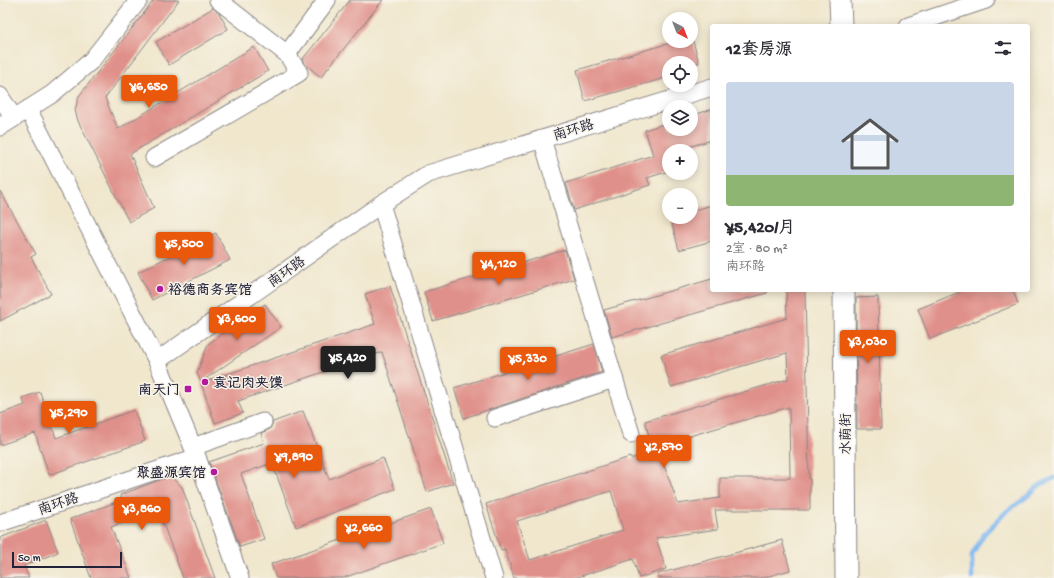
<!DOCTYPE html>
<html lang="zh">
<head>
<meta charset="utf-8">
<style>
	:root { --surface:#fff; --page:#f7f7f7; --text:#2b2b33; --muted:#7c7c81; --accent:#ea580c }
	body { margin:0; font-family:"Gochi Hand","LXGW WenKai TC",sans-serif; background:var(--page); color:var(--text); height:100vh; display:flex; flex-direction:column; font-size:15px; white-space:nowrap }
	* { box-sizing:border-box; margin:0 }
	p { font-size:13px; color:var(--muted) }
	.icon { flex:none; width:22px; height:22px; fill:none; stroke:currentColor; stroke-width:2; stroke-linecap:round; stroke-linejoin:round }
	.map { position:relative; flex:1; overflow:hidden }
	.drawer { position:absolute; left:710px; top:24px; width:320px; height:268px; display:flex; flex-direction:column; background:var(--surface); border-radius:4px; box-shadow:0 2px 10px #0003 }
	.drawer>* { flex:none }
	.needle { width:26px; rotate:138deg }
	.fabs { position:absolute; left:662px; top:12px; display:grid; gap:8px }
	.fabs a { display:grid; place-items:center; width:36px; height:36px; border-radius:50%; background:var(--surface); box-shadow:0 2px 10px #0003; font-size:20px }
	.scale { position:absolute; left:12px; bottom:10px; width:110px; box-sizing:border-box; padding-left:4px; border:2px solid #22223b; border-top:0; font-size:11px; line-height:14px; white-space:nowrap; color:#22223b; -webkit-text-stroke:3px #f7f3e8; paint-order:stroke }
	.price { position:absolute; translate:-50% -34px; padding:0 9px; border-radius:4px; background:var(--accent); color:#fff; font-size:13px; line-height:26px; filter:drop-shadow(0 1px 2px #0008) }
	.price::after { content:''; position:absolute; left:50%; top:24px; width:12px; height:9px; margin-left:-6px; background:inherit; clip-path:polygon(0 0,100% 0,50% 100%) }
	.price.active { background:#222; color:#fff }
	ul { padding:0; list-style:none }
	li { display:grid; align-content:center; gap:8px; height:212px; padding:0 16px }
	li span { display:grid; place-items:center; height:124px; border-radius:4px; color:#555 }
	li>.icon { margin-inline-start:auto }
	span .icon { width:72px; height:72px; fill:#fffc; stroke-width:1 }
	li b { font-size:17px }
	h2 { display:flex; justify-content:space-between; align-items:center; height:48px; padding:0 16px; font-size:17px }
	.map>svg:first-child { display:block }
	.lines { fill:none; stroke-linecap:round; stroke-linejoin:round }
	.stream { stroke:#81baf2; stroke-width:4.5 }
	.building { fill:#e0908a; fill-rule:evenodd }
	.minor-casing { stroke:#898484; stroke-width:19 }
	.major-casing { stroke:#898484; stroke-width:23 }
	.minor { stroke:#fff; stroke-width:17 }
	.major { stroke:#fff; stroke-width:21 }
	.poi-dot { fill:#b5179e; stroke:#f7f3e8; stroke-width:1.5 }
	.labels { text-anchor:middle; stroke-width:3; stroke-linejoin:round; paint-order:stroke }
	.street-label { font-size:14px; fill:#22223b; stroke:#f7f3e8 }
	.poi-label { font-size:14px; font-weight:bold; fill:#22223b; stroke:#f7f3e8; text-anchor:start }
</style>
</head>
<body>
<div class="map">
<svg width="1054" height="578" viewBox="0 0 1054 578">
	<rect width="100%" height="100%" fill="#f7f3e8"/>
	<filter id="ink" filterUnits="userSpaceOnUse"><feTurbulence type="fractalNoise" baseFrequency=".025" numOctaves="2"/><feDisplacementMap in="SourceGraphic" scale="8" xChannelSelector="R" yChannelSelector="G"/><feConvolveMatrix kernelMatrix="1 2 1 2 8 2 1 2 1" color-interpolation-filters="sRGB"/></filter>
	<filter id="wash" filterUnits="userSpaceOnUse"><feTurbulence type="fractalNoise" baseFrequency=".012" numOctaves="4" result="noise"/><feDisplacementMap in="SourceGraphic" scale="16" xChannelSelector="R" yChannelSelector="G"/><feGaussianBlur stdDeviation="0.9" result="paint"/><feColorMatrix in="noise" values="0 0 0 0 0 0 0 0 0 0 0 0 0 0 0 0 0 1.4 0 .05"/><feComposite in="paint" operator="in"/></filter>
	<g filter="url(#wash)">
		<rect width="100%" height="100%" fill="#f0e7cd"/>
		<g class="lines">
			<path class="stream" d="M972,578V555L984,534L1007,511L1024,499L1040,485L1054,478"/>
		</g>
		<g id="blocks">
			<g class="building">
				<path d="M154,0H179L105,98L118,129L254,47L268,71L130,154L154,208L129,222L78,121L75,110L79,96Z"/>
				<path d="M350,0H383L321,77L306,65L302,60Z"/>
				<path d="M213,8L219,13L228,29L169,65L156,42Z"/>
				<path d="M677,41H693L699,63H669V77L585,101L577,70Z"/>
				<path d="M712,109V140L674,151H669V171L647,178L650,185L574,210L566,183L653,155L645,130L669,122V129H691V116Z"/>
				<path d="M0,191L36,254L31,257L51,294L0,321Z"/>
				<path d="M712,205V241L679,250L670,217H691V211Z"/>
				<path d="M216,233L230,260L152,300L138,272Z"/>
				<path d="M565,250L574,279L433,321L424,292Z"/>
				<path d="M712,279V290H767V293L612,337L604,310Z"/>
				<path d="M390,286L453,483L427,492L382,352L238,401L243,413L215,423L201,383L375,324L365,294Z"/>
				<path d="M786,290H805L809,479H810V510H715L718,529L656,538L666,569L639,578L633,559L575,578H514L505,549L501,550L486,504L630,457L631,459L658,449L678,504L720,498V478H790L789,407L652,447L645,421L788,379L787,353L671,387L661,355L787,318ZM611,491L623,530L530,560L517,521Z"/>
				<path d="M964,290H1013L1018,304L930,339L918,309Z"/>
				<path d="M878,297L881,429H857L856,298Z"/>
				<path d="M265,304L281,327L201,382L197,373L208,344Z"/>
				<path d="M594,344L602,372L464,418L454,388Z"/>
				<path d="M40,392L56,438L134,410L145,441L49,475L35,433L0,445V414L25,405L22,398Z"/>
				<path d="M303,411L329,479L383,458L395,489L296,527L272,463L241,474L264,539L240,547L209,462L264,443L261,433L270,429L273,422Z"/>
				<path d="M170,476L182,487L215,578H183L158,510L111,527L131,578H91L70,519L122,500L120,495Z"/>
				<path d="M431,509L443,543L343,578H276L271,564Z"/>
				<path d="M46,520L58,552L24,566L29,578H0V538Z"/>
				<path d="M782,540L790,570L762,578H658V574Z"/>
			</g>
		</g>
	</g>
	<g filter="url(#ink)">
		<use href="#blocks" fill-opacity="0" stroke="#898484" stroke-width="1"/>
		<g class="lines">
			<defs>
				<g id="minor">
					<path d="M908,26L986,0"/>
					<path d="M287,54L327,0"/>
					<path d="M0,96L14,118"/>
					<path d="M28,109L157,361"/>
					<path d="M0,127L52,94L91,61L139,0"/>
					<path d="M542,139L631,434"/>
					<path d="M154,158L299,73L287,54L218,0"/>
					<path d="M381,204L494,578"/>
					<path d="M495,418L614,379"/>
					<path d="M193,447L263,422"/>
					<path d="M0,523L197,457"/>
					<path d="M240,578L197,457L157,361L381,204L428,174L712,87"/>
				</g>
				<g id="major">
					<path d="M840,0L841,26"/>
					<path d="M844,290L846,578"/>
				</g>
			</defs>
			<use href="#minor" class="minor-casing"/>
			<use href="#major" class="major-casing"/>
			<use href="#minor" class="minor"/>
			<use href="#major" class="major"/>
		</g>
	</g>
	<g class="poi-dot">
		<circle cx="160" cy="289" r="4"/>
		<circle cx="205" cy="382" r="4"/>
		<rect x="184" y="385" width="8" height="8" rx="2"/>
		<circle cx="214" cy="472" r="4"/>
	</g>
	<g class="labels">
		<g class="street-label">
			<text transform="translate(573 129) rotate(-17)" y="5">南环路</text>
			<text transform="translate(286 271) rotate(-35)" y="5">南环路</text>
			<text transform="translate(845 434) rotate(-90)" y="5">水荫街</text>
			<text transform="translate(58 503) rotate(-19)" y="5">南环路</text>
		</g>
		<g class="poi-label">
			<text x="168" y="294">裕德商务宾馆</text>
			<text x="213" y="387">袁记肉夹馍</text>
			<text x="180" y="394" text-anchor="end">南天门</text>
			<text x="206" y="477" text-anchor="end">聚盛源宾馆</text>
		</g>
	</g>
</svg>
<div class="fabs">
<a><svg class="needle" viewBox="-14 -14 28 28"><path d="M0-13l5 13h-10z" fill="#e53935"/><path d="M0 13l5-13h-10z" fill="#7c7c81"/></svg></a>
<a><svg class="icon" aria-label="locate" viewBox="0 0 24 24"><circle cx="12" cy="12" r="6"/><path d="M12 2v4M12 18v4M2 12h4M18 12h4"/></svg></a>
<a><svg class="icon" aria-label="layers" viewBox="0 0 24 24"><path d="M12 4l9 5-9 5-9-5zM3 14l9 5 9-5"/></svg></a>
<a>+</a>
<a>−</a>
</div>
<div class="scale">50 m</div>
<b class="price" style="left:149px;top:109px">¥6,650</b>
<b class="price" style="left:184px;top:266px">¥5,500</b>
<b class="price" style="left:499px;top:286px">¥4,120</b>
<b class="price" style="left:237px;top:341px">¥3,600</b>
<b class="price" style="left:868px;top:364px">¥3,030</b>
<b class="price active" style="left:348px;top:380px">¥5,420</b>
<b class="price" style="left:528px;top:381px">¥5,330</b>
<b class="price" style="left:69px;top:435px">¥5,290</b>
<b class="price" style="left:664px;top:469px">¥2,570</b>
<b class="price" style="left:294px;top:479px">¥9,890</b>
<b class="price" style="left:142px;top:531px">¥3,860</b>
<b class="price" style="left:364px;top:550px">¥2,660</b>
<section class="drawer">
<h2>12套房源<svg class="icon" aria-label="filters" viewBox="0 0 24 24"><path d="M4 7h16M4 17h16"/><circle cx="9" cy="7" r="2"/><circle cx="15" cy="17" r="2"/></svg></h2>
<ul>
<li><span style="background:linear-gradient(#c9d6e8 75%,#8fb573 0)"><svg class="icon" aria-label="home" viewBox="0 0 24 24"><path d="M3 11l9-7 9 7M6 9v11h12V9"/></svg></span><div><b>¥5,420/月</b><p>2室 · 80 m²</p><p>南环路</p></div></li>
</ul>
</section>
</div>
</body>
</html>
